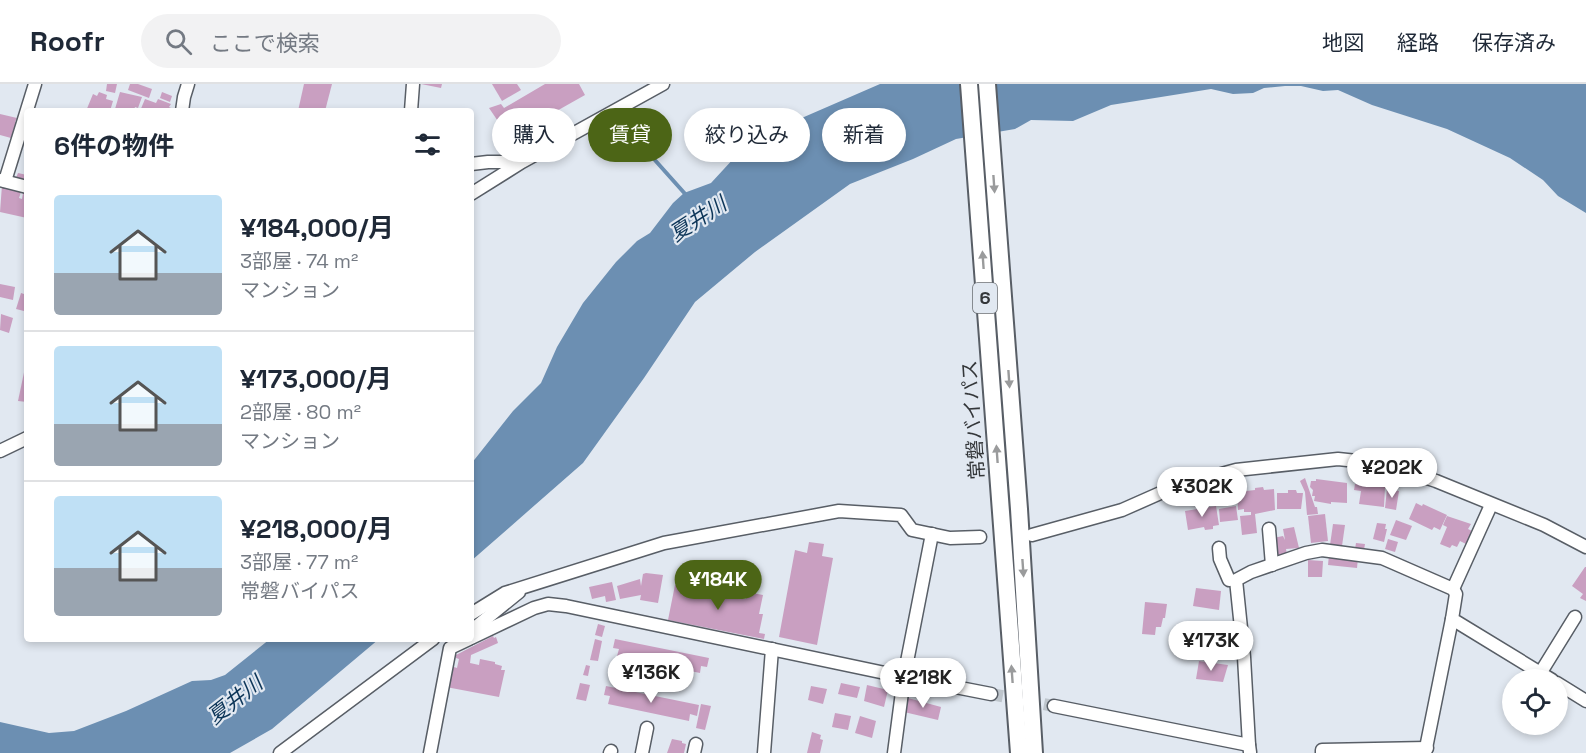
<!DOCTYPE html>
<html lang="ja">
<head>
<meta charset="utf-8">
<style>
	:root { --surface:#fff; --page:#f2f2f3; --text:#1f2937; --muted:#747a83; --line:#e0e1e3; --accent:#4c6516 }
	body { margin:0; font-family:"Space Grotesk","Noto Sans JP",sans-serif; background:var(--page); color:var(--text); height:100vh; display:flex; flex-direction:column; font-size:22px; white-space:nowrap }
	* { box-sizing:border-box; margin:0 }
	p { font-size:20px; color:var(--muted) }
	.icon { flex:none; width:33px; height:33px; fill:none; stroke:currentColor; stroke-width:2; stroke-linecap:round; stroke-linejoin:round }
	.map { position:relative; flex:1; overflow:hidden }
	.sheet { position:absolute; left:24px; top:24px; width:450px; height:534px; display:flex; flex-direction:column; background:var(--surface); border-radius:6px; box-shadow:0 3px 9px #0003 }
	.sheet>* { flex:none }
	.top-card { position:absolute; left:492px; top:24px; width:570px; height:54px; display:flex; gap:12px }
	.controls { position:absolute; left:1502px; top:585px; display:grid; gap:12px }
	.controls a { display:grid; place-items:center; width:66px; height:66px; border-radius:50%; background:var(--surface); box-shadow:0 3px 9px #0003; font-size:30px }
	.price { position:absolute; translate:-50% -51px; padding:0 14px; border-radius:21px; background:#fff; color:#222; font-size:20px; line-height:39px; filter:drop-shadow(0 2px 3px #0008) }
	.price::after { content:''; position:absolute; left:50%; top:36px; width:18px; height:14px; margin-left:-9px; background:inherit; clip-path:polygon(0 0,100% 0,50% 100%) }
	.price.selected { background:var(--accent); color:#fff }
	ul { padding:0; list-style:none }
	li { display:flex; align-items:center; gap:18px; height:150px; padding:0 30px }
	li+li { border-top:2px solid var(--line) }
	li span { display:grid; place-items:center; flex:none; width:168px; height:120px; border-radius:6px; color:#555 }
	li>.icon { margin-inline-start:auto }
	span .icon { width:72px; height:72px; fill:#fffc; stroke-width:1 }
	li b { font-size:26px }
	h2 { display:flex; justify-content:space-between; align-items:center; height:72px; padding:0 30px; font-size:26px }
	.tag { padding:0 21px; border-radius:27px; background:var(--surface); box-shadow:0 3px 9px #0003; font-size:21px; line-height:54px }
	.tag.selected { background:var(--accent); color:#fff }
	header { display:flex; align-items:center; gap:36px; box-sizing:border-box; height:84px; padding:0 30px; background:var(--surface); border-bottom:2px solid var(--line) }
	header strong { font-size:28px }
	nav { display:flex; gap:33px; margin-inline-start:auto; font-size:21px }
	.search { width:420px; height:54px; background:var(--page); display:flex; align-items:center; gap:15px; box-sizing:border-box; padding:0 21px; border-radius:33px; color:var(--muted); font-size:22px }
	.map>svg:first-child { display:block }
	.water { fill:#6c8fb2 }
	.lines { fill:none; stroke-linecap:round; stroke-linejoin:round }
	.stream { stroke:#6c8fb2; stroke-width:4 }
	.building { fill:#c99fc1 }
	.minor-tunnel { stroke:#bec5cc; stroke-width:12; stroke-dasharray:12 6; stroke-linecap:butt }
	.minor-casing { stroke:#585e66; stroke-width:15 }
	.highway-casing { stroke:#585e66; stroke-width:20 }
	.minor { stroke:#fff; stroke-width:12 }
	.highway { stroke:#fff; stroke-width:16 }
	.oneway { fill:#9a9b9c }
	.labels { text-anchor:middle; stroke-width:4.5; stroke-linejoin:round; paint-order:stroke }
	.shield { fill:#e1e8f1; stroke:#686c71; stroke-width:1.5 }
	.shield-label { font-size:18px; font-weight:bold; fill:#34373a }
	.street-label { font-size:20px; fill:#34373a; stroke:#e1e8f1 }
	.water-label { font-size:21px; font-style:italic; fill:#0c3558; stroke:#e1e8f1 }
</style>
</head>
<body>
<header>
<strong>Roofr</strong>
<div class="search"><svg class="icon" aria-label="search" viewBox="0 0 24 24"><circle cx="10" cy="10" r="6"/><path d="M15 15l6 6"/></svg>ここで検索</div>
<nav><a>地図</a><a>経路</a><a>保存済み</a></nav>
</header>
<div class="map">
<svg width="1586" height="669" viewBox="0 0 1586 669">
	<rect width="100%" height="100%" fill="#e1e8f1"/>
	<g class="water">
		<path d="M880,0H1586V129L1558,112L1543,96L1510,74L1447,45L1372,21L1338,6L1323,7L1301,2H1285L1264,4L1253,9L1233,10L1211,5L1111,21L1073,37L1031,36L1015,45L956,55L913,75L850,100L755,168L695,218L644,294L583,379L471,477V380L513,327L541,299L557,263L583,219L616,178L637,157L650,149L673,119L684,109L711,99L735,73L753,65L758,53Z"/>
		<path d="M270,555H379L272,645L230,669H0V638L49,649L74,647L126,627L192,597L211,596L225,591Z"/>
	</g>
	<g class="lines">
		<path class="stream" d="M624,33L645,65L687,112"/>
	</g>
	<g class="building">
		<path d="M107,0H117L115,9L106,7Z"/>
		<path d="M130,0H138L152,5L149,14L128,6Z"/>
		<path d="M304,0H332L325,27H298Z"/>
		<path d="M421,0H442L441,4Z"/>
		<path d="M492,0H517L521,6L502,17Z"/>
		<path d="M545,0H579L585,11L546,33L543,26L524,38L527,41L508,52L489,24L501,20L504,24Z"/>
		<path d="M99,8L107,11L106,15L113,17L110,27H86L93,10L97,12Z"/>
		<path d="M120,8L142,13L138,24L135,23L134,27L115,25Z"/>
		<path d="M162,8L172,12L170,18L160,14Z"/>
		<path d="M145,15L156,19L158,15L171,20L169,23L173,25L172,27H140Z"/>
		<path d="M0,30L17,34L15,38L19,39L17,45L14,44L11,54L0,51Z"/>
		<path d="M18,89L27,91V97L16,94Z"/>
		<path d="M2,101L17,104V107L21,108L19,114L22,115L23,109L27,110V134L0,128Z"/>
		<path d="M0,200L15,203L13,216L0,213Z"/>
		<path d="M21,209L27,211L24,227L16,225Z"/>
		<path d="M1,230L13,234L9,249L0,246Z"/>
		<path d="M26,279H27V318L18,317Z"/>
		<path d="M1305,394L1315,423H1317L1318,430L1307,431L1305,408L1300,397Z"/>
		<path d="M1316,395L1347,399V419L1331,418V420L1314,417L1315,412H1312L1313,406L1310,403L1311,397H1316Z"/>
		<path d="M1355,400L1385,403L1384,423L1359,420L1361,407L1354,406Z"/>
		<path d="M1263,403L1264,406L1274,405L1275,426L1255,430L1257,449L1242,451L1240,432L1251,431V428H1244V425L1238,426L1237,408L1255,406V404Z"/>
		<path d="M1387,405L1399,407L1396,426L1385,424Z"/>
		<path d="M1288,406H1296L1297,409H1303L1301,425H1277V409H1288Z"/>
		<path d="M1234,408L1236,419L1220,422L1218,411Z"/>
		<path d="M1416,419L1422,422L1423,420L1447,431L1440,446L1434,443L1432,446L1409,435Z"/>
		<path d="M1216,422L1219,441L1213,442V445L1205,446L1204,443L1188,446L1185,427Z"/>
		<path d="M1236,422L1238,436L1220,438L1219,425Z"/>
		<path d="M1325,430L1328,457L1311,459L1308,432Z"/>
		<path d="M1447,432L1471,440L1468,445L1472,447L1466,460L1460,457L1457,463L1452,461L1450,464L1440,460L1447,443L1443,441Z"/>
		<path d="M1396,436L1412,442L1406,456L1390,451Z"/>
		<path d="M1377,439L1386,440L1385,445H1387L1384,458L1373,455Z"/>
		<path d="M1333,440L1345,441L1342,462L1330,461Z"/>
		<path d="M1294,443L1299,464L1286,465L1287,470L1276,472L1273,454L1283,452L1285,456L1283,445Z"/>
		<path d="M1388,455L1398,458L1395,468L1385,465Z"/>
		<path d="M809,458L824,460L822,472L833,474L817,561L779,553L795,466L807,469Z"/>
		<path d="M1356,459L1365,460L1364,466L1355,465Z"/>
		<path d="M1329,471L1358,474L1357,484L1328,481Z"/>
		<path d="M1308,476L1323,477L1322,493H1308Z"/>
		<path d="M1585,483H1586V517L1580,514L1583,510L1572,502Z"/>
		<path d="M646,489L663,491L658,519L640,516L641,511L620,515L617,502L640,495L641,502L643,490Z"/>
		<path d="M612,498L616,516L606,518L605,512L592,515L589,503Z"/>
		<path d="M675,501L746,515L747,508L763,511L759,530H763L759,549L765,550L764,555L668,536Z"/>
		<path d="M1196,504L1221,507L1219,526L1193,522Z"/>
		<path d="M1145,518L1167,520L1165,534H1163L1161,543H1156L1155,551L1142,550Z"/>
		<path d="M598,540L605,542L602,553L595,551Z"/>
		<path d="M493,552L494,554L496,553L498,559L471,571L470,579L479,581L480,575L495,578V580L502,582L501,586H505L499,613L446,603L451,582L457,584L459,575L456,574V571Z"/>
		<path d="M595,555L602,557L598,577L590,576Z"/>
		<path d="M615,555L709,574L707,583L701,582L700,589L617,572L619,565L613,564Z"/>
		<path d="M1199,577L1228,581L1223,598L1196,595Z"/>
		<path d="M586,581L590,582L588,592L583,591Z"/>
		<path d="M614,585L630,588L629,596L612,593Z"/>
		<path d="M580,599L590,601L586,617L576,615Z"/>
		<path d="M841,599L860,603L857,614L838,610Z"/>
		<path d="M867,601L888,606L884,623L864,617Z"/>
		<path d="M606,602L699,621L697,632L690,630L689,637L608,620L610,612L604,611Z"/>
		<path d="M811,602L827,605L823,620L808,616Z"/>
		<path d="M908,614L941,623L938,636L904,628Z"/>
		<path d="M701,620L711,622L705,646L696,644Z"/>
		<path d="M835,629L851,632L848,646L832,643Z"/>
		<path d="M860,632L876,637L872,654L855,649Z"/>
		<path d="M812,648L821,651L820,655L823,656L820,669H807Z"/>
		<path d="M672,655L682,657V659L686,660L684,669H667Z"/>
	</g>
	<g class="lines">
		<path class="minor-tunnel" d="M991,610L1054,622"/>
		<defs>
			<g id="minor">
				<path d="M182,27L184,13L188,0"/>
				<path d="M411,27L413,0"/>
				<path d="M471,80L488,78H521"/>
				<path d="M0,96L27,103"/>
				<path d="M5,97L35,0"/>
				<path d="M471,110L522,78L663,0"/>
				<path d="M0,367L27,354"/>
				<path d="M1269,445L1272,481"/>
				<path d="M1032,451L1122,426L1174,403L1236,386L1338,375L1385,380L1436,397L1544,441L1586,463"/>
				<path d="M1219,464L1220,475L1229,496"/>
				<path d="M1453,505L1491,421"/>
				<path d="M471,530L505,509L664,459L839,427L901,431L912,446L950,454L980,453"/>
				<path d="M471,547L519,508"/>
				<path d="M471,554L534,524L548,520L566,522L904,593L991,610"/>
				<path d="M1541,588L1575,533"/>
				<path d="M1557,599L1586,617"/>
				<path d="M1054,622L1249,661L1250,668"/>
				<path d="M1249,661L1244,573L1236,496L1251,488L1306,469L1322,466L1382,474L1453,505L1456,510L1452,535L1552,596"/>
				<path d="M280,669L433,555"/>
				<path d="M430,669L450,564L469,555"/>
				<path d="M610,669L611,667"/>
				<path d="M642,669L647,644"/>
				<path d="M694,669L696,660"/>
				<path d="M764,669L772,565"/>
				<path d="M894,669L904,593L932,450"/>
				<path d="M1322,669V666L1427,664"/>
				<path d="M1425,669L1452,535"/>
			</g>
			<g id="highway">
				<path d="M969,0L1019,669"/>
				<path d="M987,0L1019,425L1034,669"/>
			</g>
		</defs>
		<use href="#minor" class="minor-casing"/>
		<use href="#highway" class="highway-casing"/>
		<use href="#minor" class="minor"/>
		<use href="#highway" class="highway"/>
	</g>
	<defs><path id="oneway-solid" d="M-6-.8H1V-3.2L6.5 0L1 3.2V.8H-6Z" transform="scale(1.5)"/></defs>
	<g class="oneway">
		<use href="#oneway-solid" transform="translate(994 100) rotate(86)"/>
		<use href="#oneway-solid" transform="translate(983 176) rotate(-94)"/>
		<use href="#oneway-solid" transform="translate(1009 295) rotate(86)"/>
		<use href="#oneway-solid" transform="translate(997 370) rotate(-94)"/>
		<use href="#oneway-solid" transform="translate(1023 484) rotate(86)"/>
		<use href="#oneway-solid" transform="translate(1012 590) rotate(-94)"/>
	</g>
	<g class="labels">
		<rect class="shield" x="973" y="199" width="24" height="30" rx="4.5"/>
		<g class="shield-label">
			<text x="985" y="220">6</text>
		</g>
		<g class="street-label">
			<text transform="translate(973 336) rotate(-94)" y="7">常磐バイパス</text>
		</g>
		<g class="water-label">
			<text transform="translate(698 135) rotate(-33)" y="7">夏井川</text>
			<text transform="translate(235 616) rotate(-38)" y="7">夏井川</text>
		</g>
	</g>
</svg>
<div class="controls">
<a><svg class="icon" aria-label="locate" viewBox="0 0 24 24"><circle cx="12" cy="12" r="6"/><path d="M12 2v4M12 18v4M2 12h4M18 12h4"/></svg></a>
</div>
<b class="price" style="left:1392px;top:415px">¥202K</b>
<b class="price" style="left:1202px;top:434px">¥302K</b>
<b class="price selected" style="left:718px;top:527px">¥184K</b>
<b class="price" style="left:1211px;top:588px">¥173K</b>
<b class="price" style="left:651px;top:620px">¥136K</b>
<b class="price" style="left:923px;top:625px">¥218K</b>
<div class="top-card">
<a class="tag">購入</a>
<a class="tag selected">賃貸</a>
<a class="tag">絞り込み</a>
<a class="tag">新着</a>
</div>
<section class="sheet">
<h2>6件の物件<svg class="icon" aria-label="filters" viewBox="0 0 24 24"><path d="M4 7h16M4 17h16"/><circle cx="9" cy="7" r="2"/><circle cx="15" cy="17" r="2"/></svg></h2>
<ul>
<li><span style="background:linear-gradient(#bfe0f5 65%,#9aa5b1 0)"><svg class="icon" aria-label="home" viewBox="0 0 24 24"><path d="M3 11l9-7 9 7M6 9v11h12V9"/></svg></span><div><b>¥184,000/月</b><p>3部屋 · 74 m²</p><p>マンション</p></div></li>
<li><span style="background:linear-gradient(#bfe0f5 65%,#9aa5b1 0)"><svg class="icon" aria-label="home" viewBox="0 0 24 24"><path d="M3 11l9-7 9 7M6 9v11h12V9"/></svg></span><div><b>¥173,000/月</b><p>2部屋 · 80 m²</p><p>マンション</p></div></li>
<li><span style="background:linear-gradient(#bfe0f5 60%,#9aa5b1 0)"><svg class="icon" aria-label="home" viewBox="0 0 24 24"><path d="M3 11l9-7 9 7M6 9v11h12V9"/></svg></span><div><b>¥218,000/月</b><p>3部屋 · 77 m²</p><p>常磐バイパス</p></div></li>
</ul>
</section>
</div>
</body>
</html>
